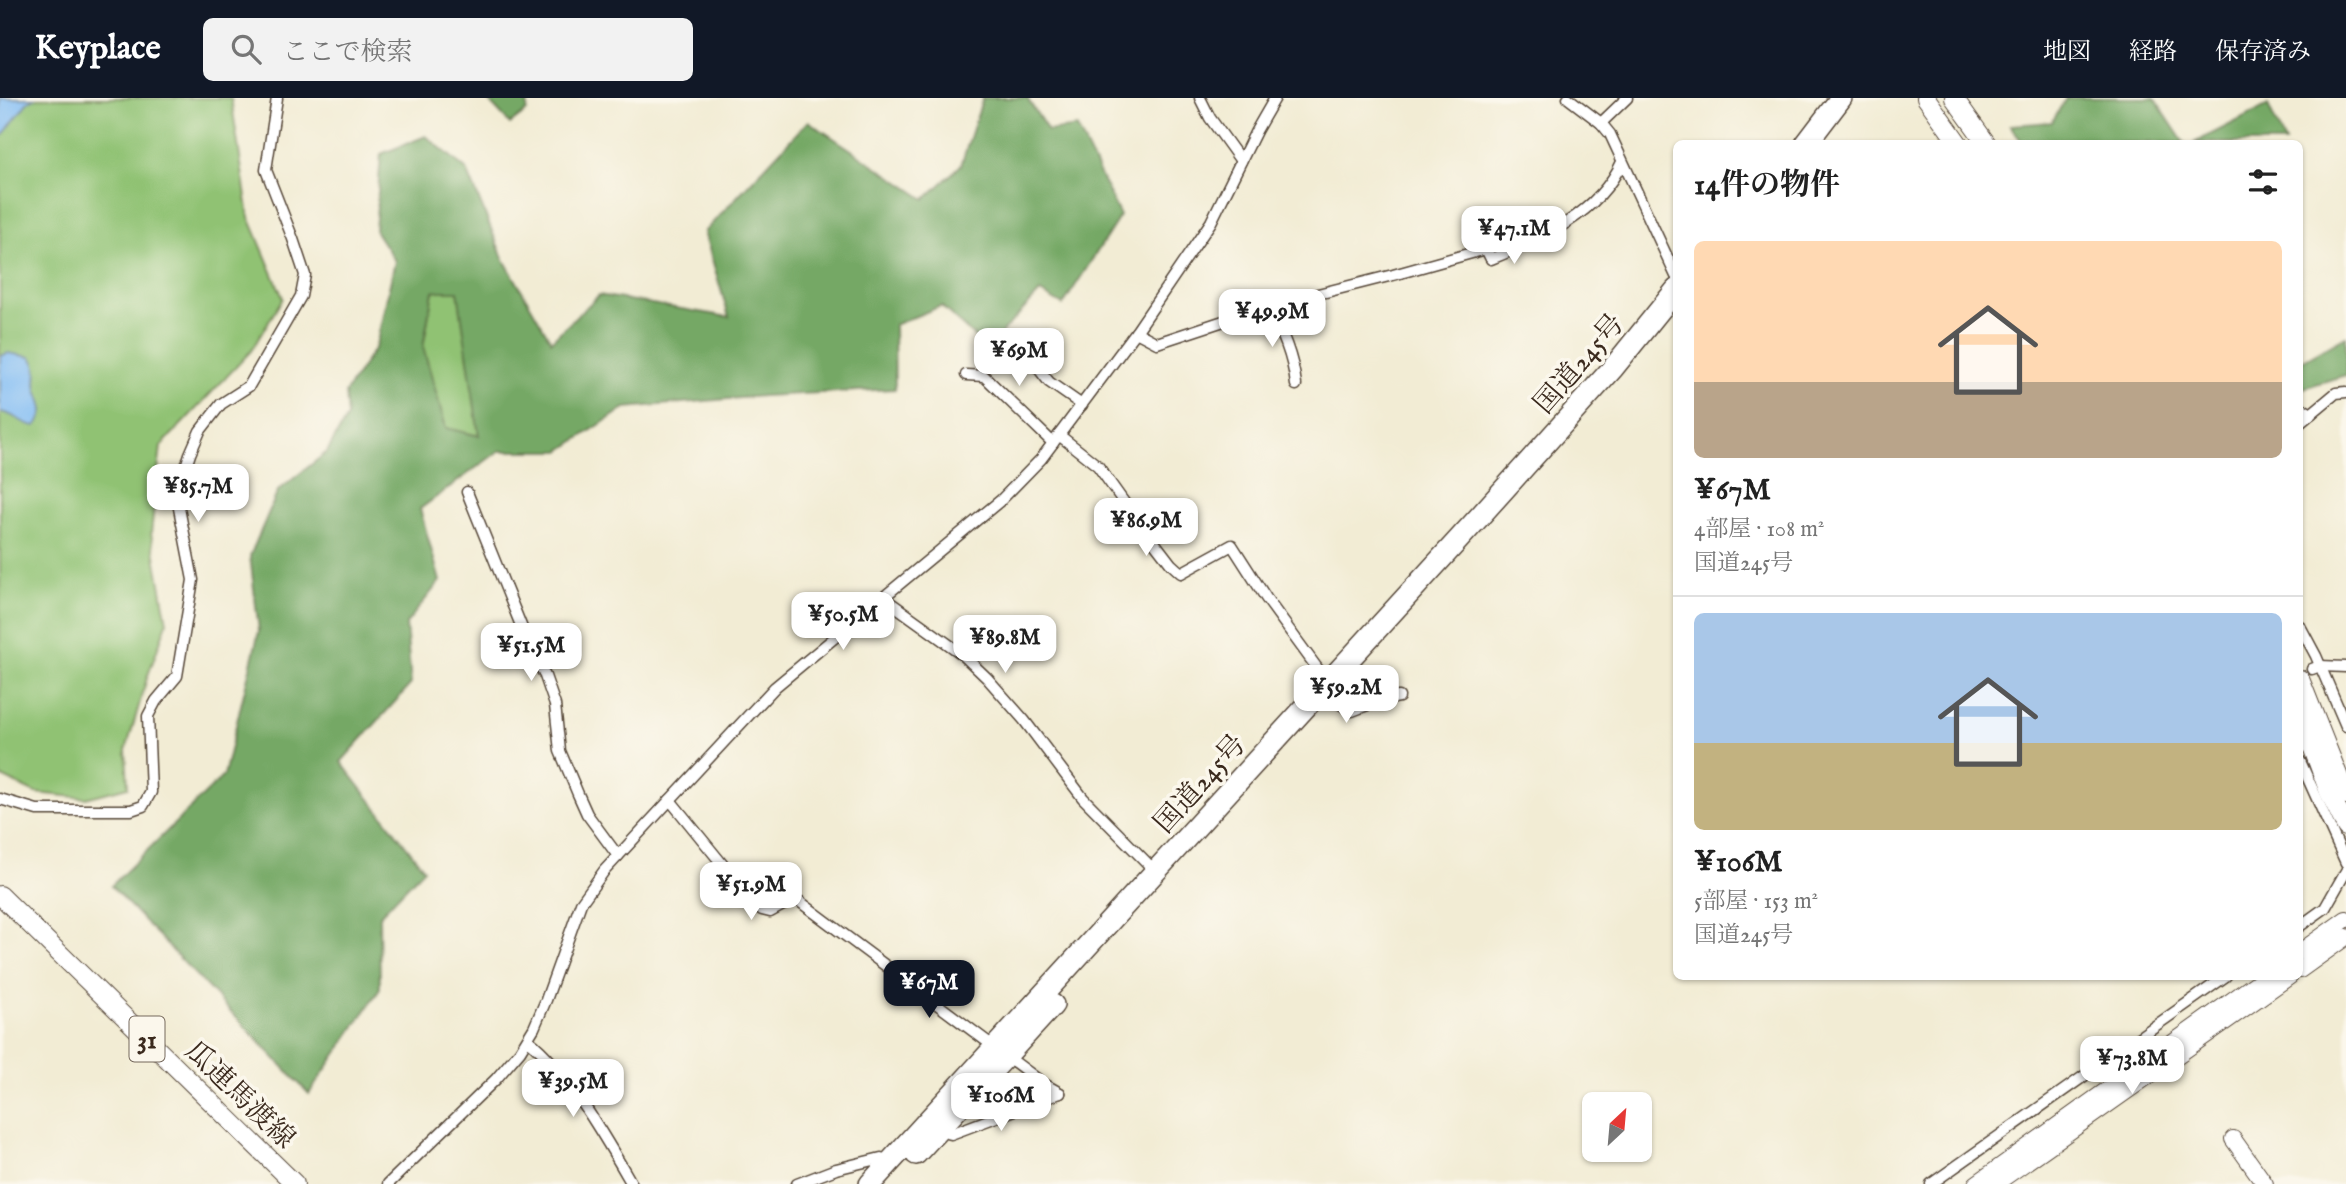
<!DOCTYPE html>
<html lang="ja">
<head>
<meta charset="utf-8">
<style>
	:root { --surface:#fff; --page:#f2f2f2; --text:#222; --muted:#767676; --line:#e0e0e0; --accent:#111827 }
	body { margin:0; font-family:"IM FELL English","Noto Serif JP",serif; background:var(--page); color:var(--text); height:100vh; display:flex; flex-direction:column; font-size:26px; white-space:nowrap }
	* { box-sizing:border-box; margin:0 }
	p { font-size:23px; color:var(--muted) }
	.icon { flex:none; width:38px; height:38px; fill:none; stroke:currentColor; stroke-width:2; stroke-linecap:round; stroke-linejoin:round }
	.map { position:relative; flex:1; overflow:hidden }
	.drawer { position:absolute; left:1673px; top:42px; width:630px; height:840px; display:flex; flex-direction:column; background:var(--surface); border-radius:10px; box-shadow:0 2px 5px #0004 }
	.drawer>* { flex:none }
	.needle { width:46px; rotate:26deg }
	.controls { position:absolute; left:1582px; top:994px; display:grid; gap:14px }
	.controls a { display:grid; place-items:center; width:70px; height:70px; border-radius:10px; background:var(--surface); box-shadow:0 2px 5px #0004; font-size:35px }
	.price { position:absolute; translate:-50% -60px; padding:0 16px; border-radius:14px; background:#fff; color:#222; font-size:23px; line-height:46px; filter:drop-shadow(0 2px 4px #0008) }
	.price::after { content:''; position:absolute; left:50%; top:42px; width:21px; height:16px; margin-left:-10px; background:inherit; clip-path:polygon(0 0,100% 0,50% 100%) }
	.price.selected { background:var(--accent); color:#fff }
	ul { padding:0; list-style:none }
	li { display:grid; align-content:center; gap:14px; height:371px; padding:0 21px }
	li+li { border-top:2px solid var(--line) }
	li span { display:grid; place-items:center; height:217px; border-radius:10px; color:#555 }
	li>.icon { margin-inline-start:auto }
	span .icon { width:126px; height:126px; fill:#fffc; stroke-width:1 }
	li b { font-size:30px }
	h2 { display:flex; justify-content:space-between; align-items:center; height:84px; padding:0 21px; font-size:30px }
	header { display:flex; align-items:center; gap:42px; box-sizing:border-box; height:98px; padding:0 35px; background:var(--accent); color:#fff }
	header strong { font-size:33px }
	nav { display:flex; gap:38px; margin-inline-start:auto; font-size:24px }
	.search { width:490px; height:63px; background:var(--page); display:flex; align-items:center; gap:18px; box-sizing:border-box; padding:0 24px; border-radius:10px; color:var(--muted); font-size:26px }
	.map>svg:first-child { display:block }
	.green { fill:#90c273; stroke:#667648; stroke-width:2 }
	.forest { fill:#74a865; stroke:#586942; stroke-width:2; fill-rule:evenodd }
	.water { fill:#83bdf4; stroke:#5f7489; stroke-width:2 }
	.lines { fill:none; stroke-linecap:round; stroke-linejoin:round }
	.street-casing { stroke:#564739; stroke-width:13 }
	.secondary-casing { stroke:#564739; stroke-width:18 }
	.primary-casing { stroke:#564739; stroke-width:20 }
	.highway-casing { stroke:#564739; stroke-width:24 }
	.street { stroke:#fff; stroke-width:10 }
	.secondary { stroke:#fff; stroke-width:16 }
	.primary { stroke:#fff; stroke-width:18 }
	.highway { stroke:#fff; stroke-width:21 }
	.labels { text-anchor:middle; stroke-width:7; stroke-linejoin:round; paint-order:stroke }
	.shield { fill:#fbf7ec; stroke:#75685c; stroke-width:2 }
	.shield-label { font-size:26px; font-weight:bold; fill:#3b2a1e }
	.street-label { font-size:28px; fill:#3b2a1e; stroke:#fbf7ec }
</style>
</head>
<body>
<header>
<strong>Keyplace</strong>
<div class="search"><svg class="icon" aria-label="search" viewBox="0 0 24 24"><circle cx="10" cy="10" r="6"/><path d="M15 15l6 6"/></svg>ここで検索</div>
<nav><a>地図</a><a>経路</a><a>保存済み</a></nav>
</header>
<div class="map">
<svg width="2346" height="1086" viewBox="0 0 2346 1086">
	<rect width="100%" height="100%" fill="#fbf7ec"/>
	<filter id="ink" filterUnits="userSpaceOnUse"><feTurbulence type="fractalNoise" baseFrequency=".0143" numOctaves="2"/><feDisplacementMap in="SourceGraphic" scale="14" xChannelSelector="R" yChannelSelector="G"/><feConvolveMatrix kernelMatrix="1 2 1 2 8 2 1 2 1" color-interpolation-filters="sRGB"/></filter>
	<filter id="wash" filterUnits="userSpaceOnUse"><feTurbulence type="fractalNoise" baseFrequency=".00686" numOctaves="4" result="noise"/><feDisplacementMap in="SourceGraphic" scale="28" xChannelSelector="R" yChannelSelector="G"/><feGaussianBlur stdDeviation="1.57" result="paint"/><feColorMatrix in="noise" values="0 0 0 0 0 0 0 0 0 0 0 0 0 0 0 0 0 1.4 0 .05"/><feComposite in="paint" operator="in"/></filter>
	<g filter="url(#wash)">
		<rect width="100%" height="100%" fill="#f2ecd4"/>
		<g class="green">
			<path d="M0,0H231L249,119L283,200L251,253L161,348L151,435L167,525L147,580L126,652L128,689L86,700L35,695L0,678Z"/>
			<path d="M458,192L480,338L446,330L423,249L433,193Z"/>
		</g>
		<g class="forest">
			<path d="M486,0H528L527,13L510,26Z"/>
			<path d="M983,0H1027L1048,33L1077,29L1120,118L1063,207L1040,194L987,250L941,208L894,227L895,291L763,298L625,310L560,353H499L420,411L440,483L406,526L411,586L341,664L424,771L379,818L380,891L309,996L111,788L224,677L259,533L250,458L278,393L327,354L347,319L345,295L376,248L395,163L375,132L381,56L426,38L467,72L503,160L551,243L599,197L729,219L704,134L808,23L925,101L961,67ZM433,193H458L479,338L446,330L423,249Z"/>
			<path d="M2066,0H2154L2184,45H2023L2010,27L2052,24Z"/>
			<path d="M2268,7L2285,45H2194Z"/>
			<path d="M2346,238V277L2303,290L2300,293V264Z"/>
		</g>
		<g class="water">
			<path d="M0,0H34L27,5L3,37L0,39Z"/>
			<path d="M8,255L31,259C42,276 33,279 37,292C42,308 48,313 36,328C19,326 17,316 0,314V258Z"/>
		</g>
	</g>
	<g filter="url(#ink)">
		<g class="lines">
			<defs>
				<g id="street">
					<path d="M1200,0L1210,20L1241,63"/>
					<path d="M1568,0L1601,25L1610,36L1676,178"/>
					<path d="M1601,25L1627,0"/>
					<path d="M1269,209C1282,234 1293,258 1296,287"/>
					<path d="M1136,234L1157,245L1263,210L1393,177L1486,151L1491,161C1542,140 1598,117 1622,64"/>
					<path d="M1035,266L1049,284L1082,307"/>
					<path d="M966,277L984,278L1053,345"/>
					<path d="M2300,309L2311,316"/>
					<path d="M2300,325L2336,295L2346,294"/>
					<path d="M1059,337L1098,368L1128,410L1171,466L1181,475L1232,447L1266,500L1328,585C1332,601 1337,605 1352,613L1378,603L1399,599"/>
					<path d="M467,394L528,545L545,578L555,607L560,653L578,696L587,716L618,758"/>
					<path d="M884,500L962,556L987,580L1024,622L1083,700L1156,774"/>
					<path d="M2300,528L2316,558L2346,628"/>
					<path d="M2312,571L2320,568L2346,569"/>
					<path d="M2300,663L2346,765"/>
					<path d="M0,701L37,712H131L143,708L151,694L148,618L156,603L177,578L193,482L179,410L180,387L190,356L200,333L221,306L249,288L301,198L305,177L293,141L266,72L277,0"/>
					<path d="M670,702L754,805L762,812L770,814L792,802L799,803L1044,986L1060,995"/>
					<path d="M2300,828L2325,810L2346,773"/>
					<path d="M528,942C567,972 607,1043 632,1086"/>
					<path d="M939,1033L951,1036L1060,995"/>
					<path d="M388,1086L496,981L520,953L534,930L546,902L581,805L604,773L775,589L1001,402L1041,361L1136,234L1211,124L1256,33L1275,0"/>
					<path d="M797,1086L836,1071L881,1060L889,1064"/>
					<path d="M1931,1086L2226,878"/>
				</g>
				<g id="secondary">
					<path d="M2300,854L2346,821"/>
					<path d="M2300,872L2346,839"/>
					<path d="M2233,1041L2265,1086"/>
					<path d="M1976,1086L2266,878"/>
					<path d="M1995,1086L2290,878"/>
				</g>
				<g id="primary">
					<path d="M1926,0L1959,46"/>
					<path d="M1954,0L1987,46"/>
					<path d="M2300,581L2346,697"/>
					<path d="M2301,619L2329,694L2346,729"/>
					<path d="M0,797L295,1086"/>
				</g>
				<g id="highway">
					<path d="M1806,46L1841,0"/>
					<path d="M916,1056L1053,907"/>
					<path d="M870,1086L1481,417L1613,270L1676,192"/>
				</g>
			</defs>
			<use href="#street" class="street-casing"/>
			<use href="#secondary" class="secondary-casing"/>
			<use href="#primary" class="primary-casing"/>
			<use href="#highway" class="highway-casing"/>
			<use href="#street" class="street"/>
			<use href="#secondary" class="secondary"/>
			<use href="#primary" class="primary"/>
			<use href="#highway" class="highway"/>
		</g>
	</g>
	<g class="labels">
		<rect class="shield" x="129.5" y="918.5" width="35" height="45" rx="5"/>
		<g class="shield-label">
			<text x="147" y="950">31</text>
		</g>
		<g class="street-label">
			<text transform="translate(1578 265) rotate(-49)" y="10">国道245号</text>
			<text transform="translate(1199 685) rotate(-48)" y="10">国道245号</text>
			<text transform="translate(241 996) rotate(44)" y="10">瓜連馬渡線</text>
		</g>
	</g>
</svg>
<div class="controls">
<a><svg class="needle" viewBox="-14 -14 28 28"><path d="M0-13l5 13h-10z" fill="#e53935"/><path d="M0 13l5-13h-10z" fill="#767676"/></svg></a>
</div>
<b class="price" style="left:1514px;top:168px">¥47.1M</b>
<b class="price" style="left:1272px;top:251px">¥49.9M</b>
<b class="price" style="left:1019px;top:290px">¥69M</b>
<b class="price" style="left:198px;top:426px">¥85.7M</b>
<b class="price" style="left:1146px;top:460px">¥86.9M</b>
<b class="price" style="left:843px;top:554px">¥50.5M</b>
<b class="price" style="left:1005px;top:577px">¥89.8M</b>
<b class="price" style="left:531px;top:585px">¥51.5M</b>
<b class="price" style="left:1346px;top:627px">¥59.2M</b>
<b class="price" style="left:751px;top:824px">¥51.9M</b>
<b class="price selected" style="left:929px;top:922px">¥67M</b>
<b class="price" style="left:2132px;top:998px">¥73.8M</b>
<b class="price" style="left:573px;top:1021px">¥39.5M</b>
<b class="price" style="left:1001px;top:1035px">¥106M</b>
<section class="drawer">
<h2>14件の物件<svg class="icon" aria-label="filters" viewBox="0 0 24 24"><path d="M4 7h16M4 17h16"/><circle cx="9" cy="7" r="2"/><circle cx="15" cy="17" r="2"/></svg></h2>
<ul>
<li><span style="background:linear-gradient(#ffd9b3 65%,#b9a48a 0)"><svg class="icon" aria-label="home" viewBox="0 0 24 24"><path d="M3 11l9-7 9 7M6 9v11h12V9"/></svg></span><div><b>¥67M</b><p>4部屋 · 108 m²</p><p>国道245号</p></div></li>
<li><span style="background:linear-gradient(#a9c7e8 60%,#c2b280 0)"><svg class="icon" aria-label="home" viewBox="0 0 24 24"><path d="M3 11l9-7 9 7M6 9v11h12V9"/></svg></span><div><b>¥106M</b><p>5部屋 · 153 m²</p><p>国道245号</p></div></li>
</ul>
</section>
</div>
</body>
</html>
